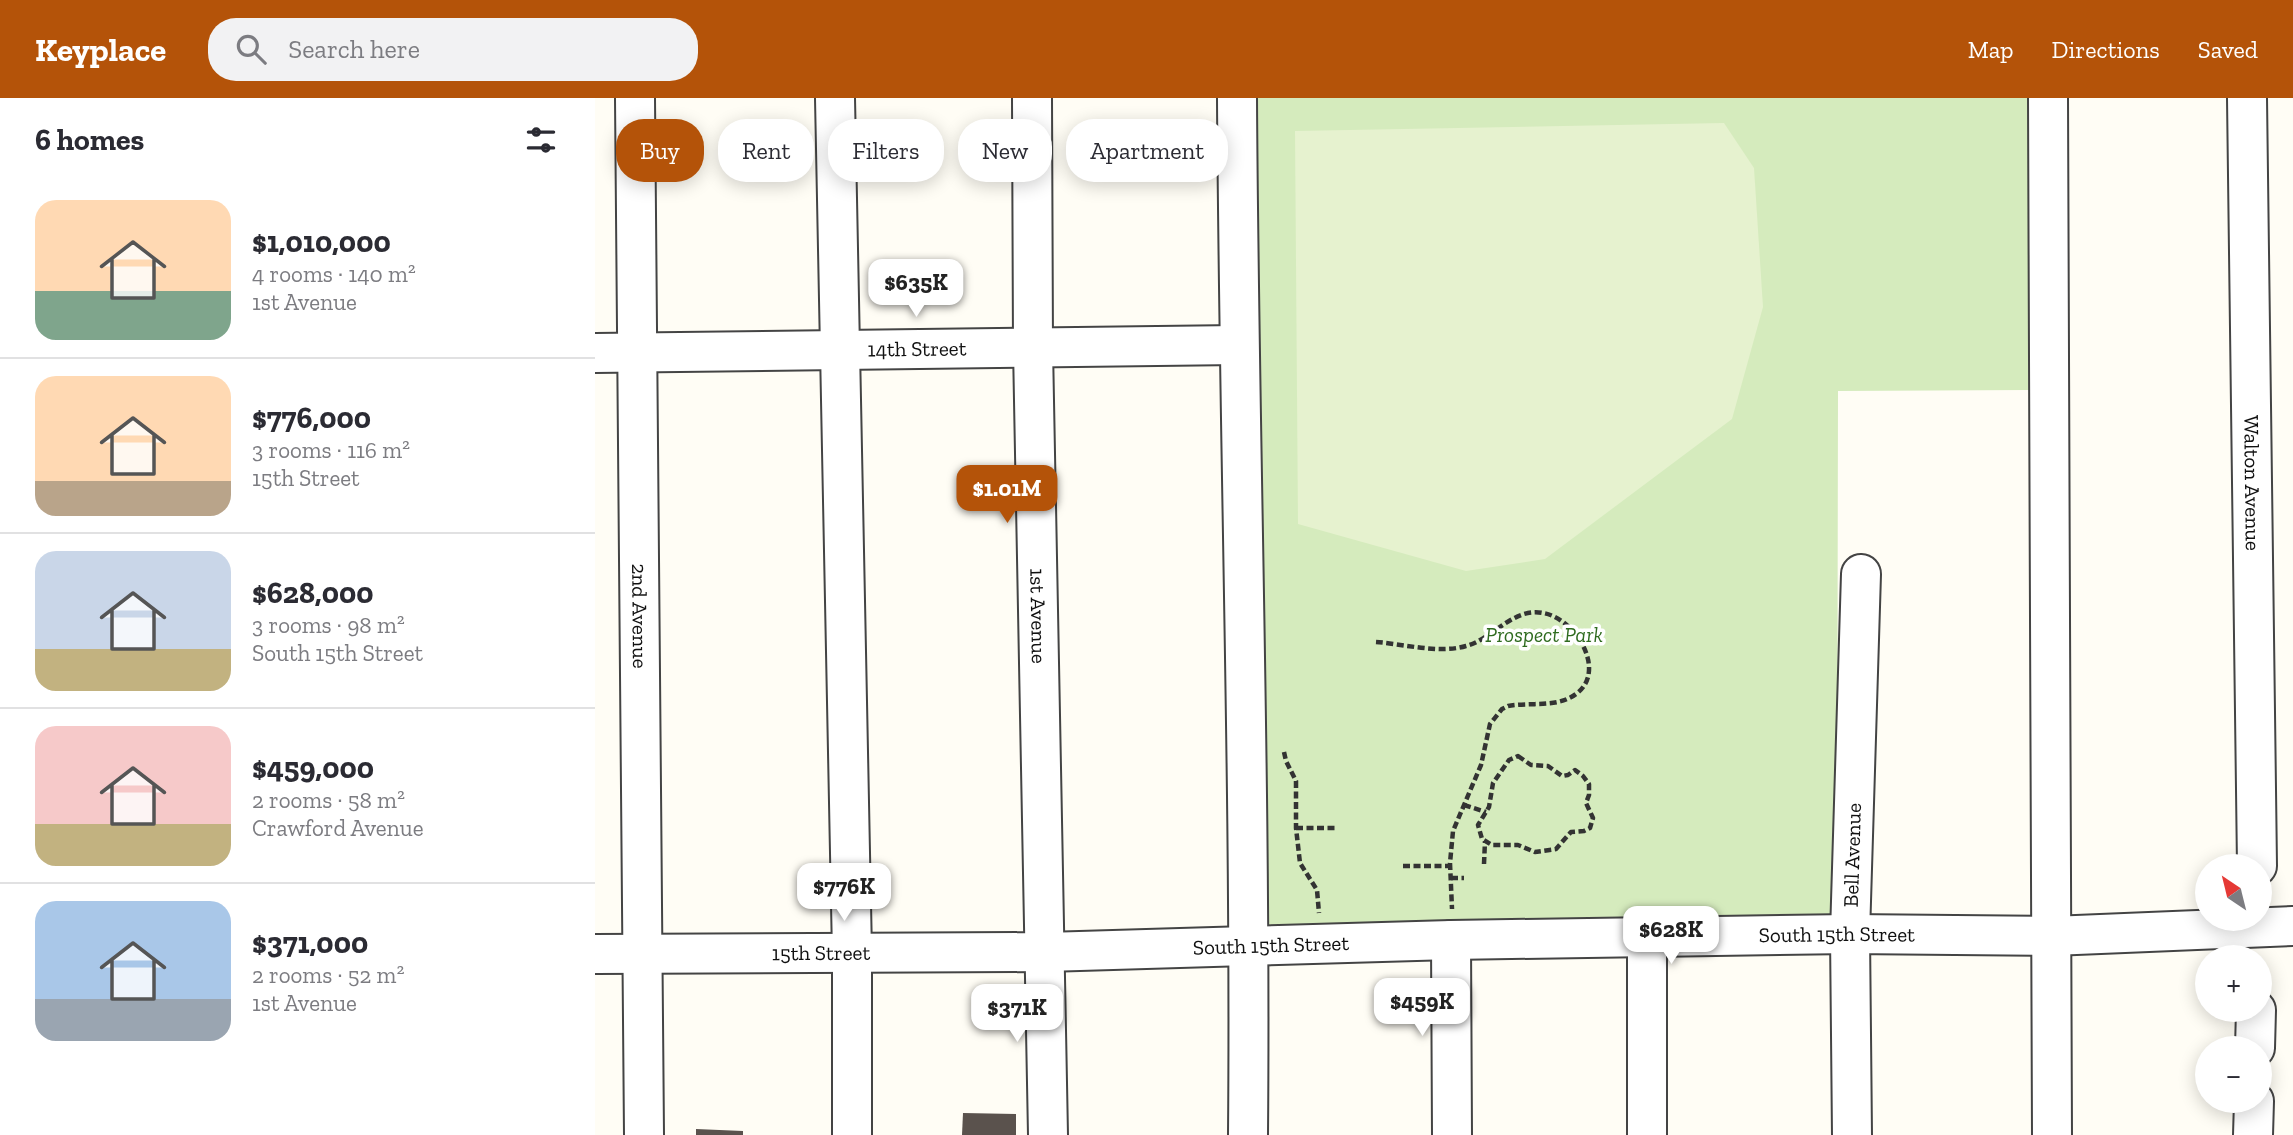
<!DOCTYPE html>
<html lang="en">
<head>
<meta charset="utf-8">
<style>
	:root { --surface:#fff; --page:#f2f2f3; --text:#2b2b33; --muted:#7c7c81; --line:#e1e1e2; --accent:#b45309 }
	body { margin:0; font-family:"Zilla Slab",serif; background:var(--page); color:var(--text); height:100vh; display:flex; flex-direction:column; font-size:26px; white-space:nowrap }
	* { box-sizing:border-box; margin:0 }
	p { font-size:23px; color:var(--muted) }
	.icon { flex:none; width:38px; height:38px; fill:none; stroke:currentColor; stroke-width:2; stroke-linecap:round; stroke-linejoin:round }
	.map { position:relative; flex:1; overflow:hidden }
	.panel { display:flex; flex-direction:column; background:var(--surface); width:595px }
	.panel>* { flex:none }
	.banner { position:absolute; left:21px; top:21px; width:665px; height:63px; display:flex; gap:14px }
	.needle { width:46px; rotate:325deg }
	.tools { position:absolute; left:1600px; top:756px; display:grid; gap:14px }
	.tools a { display:grid; place-items:center; width:77px; height:77px; border-radius:50%; background:var(--surface); box-shadow:0 4px 18px #0003; font-size:35px }
	.price { position:absolute; translate:-50% -60px; padding:0 16px; border-radius:14px; background:#fff; color:#222; font-size:23px; line-height:46px; filter:drop-shadow(0 2px 4px #0008) }
	.price::after { content:''; position:absolute; left:50%; top:42px; width:21px; height:16px; margin-left:-10px; background:inherit; clip-path:polygon(0 0,100% 0,50% 100%) }
	.price.selected { background:var(--accent); color:#fff }
	ul { padding:0; list-style:none }
	li { display:flex; align-items:center; gap:21px; height:175px; padding:0 35px }
	li+li { border-top:2px solid var(--line) }
	li span { display:grid; place-items:center; flex:none; width:196px; height:140px; border-radius:21px; color:#555 }
	li>.icon { margin-inline-start:auto }
	span .icon { width:84px; height:84px; fill:#fffc; stroke-width:1 }
	li b { font-size:30px }
	h2 { display:flex; justify-content:space-between; align-items:center; height:84px; padding:0 35px; font-size:30px }
	.chip { padding:0 24px; border-radius:28px; background:var(--surface); box-shadow:0 4px 18px #0003; font-size:24px; line-height:63px }
	.chip.selected { background:var(--accent); color:#fff }
	header { display:flex; align-items:center; gap:42px; box-sizing:border-box; height:98px; padding:0 35px; background:var(--accent); color:#fff }
	header strong { font-size:33px }
	nav { display:flex; gap:38px; margin-inline-start:auto; font-size:24px }
	.search { width:490px; height:63px; background:var(--page); display:flex; align-items:center; gap:18px; box-sizing:border-box; padding:0 24px; border-radius:28px; color:var(--muted); font-size:26px }
	main { display:flex; flex:1; min-height:0 }
	.map>svg:first-child { display:block }
	.green { fill:#d5ebbd }
	.pitch { fill:#e6f2cf }
	.building { fill:#5a524d }
	.lines { fill:none; stroke-linecap:round; stroke-linejoin:round }
	.minor-casing { stroke:#444; stroke-width:42 }
	.path { stroke:#333; stroke-width:4.5; stroke-dasharray:7 3.5; stroke-linecap:butt }
	.minor { stroke:#fff; stroke-width:38 }
	.labels { text-anchor:middle; stroke-width:7; stroke-linejoin:round; paint-order:stroke }
	.street-label { font-size:21px; fill:#111; stroke:#fff }
	.park-label { font-size:21px; font-style:italic; fill:#2f6b1f; stroke:#fff }
</style>
</head>
<body>
<header>
<strong>Keyplace</strong>
<div class="search"><svg class="icon" aria-label="search" viewBox="0 0 24 24"><circle cx="10" cy="10" r="6"/><path d="M15 15l6 6"/></svg>Search here</div>
<nav><a>Map</a><a>Directions</a><a>Saved</a></nav>
</header>
<main>
<section class="panel">
<h2>6 homes<svg class="icon" aria-label="filters" viewBox="0 0 24 24"><path d="M4 7h16M4 17h16"/><circle cx="9" cy="7" r="2"/><circle cx="15" cy="17" r="2"/></svg></h2>
<ul>
<li><span style="background:linear-gradient(#ffd9b3 65%,#7fa58c 0)"><svg class="icon" aria-label="home" viewBox="0 0 24 24"><path d="M3 11l9-7 9 7M6 9v11h12V9"/></svg></span><div><b>$1,010,000</b><p>4 rooms · 140 m²</p><p>1st Avenue</p></div></li>
<li><span style="background:linear-gradient(#ffd9b3 75%,#b9a48a 0)"><svg class="icon" aria-label="home" viewBox="0 0 24 24"><path d="M3 11l9-7 9 7M6 9v11h12V9"/></svg></span><div><b>$776,000</b><p>3 rooms · 116 m²</p><p>15th Street</p></div></li>
<li><span style="background:linear-gradient(#c9d6e8 70%,#c2b280 0)"><svg class="icon" aria-label="home" viewBox="0 0 24 24"><path d="M3 11l9-7 9 7M6 9v11h12V9"/></svg></span><div><b>$628,000</b><p>3 rooms · 98 m²</p><p>South 15th Street</p></div></li>
<li><span style="background:linear-gradient(#f6c9c9 70%,#c2b280 0)"><svg class="icon" aria-label="home" viewBox="0 0 24 24"><path d="M3 11l9-7 9 7M6 9v11h12V9"/></svg></span><div><b>$459,000</b><p>2 rooms · 58 m²</p><p>Crawford Avenue</p></div></li>
<li><span style="background:linear-gradient(#a9c7e8 70%,#9aa5b1 0)"><svg class="icon" aria-label="home" viewBox="0 0 24 24"><path d="M3 11l9-7 9 7M6 9v11h12V9"/></svg></span><div><b>$371,000</b><p>2 rooms · 52 m²</p><p>1st Avenue</p></div></li>
</ul>
</section>
<div class="map">
<svg width="1698" height="1037" viewBox="0 0 1698 1037">
	<rect width="100%" height="100%" fill="#fffdf5"/>
	<path class="green" d="M656,0H1435V292L1243,293L1242,829L656,831Z"/>
	<path class="pitch" d="M1129,25L1159,70L1168,209L1137,321L950,461L871,473L703,426L700,33Z"/>
	<g class="building">
		<path d="M368,1015L421,1016V1037H367Z"/>
		<path d="M101,1031L148,1033V1037H101Z"/>
	</g>
	<g class="lines">
		<defs>
			<g id="minor">
				<path id="s1" d="M40,0L49,1037"/>
				<path d="M240,0L257,855V1037"/>
				<path id="s2" d="M437,0L438,250L453,1037"/>
				<path d="M642,0C644,346 656,691 653,1037"/>
				<path d="M1453,0L1457,1037"/>
				<path id="s3" d="M1652,0L1662,768"/>
				<path id="s4" d="M0,255L643,247"/>
				<path d="M1052,839V1037"/>
				<path d="M856,842L857,1037"/>
				<path id="s5" d="M0,856L451,854L856,842L1255,836L1457,838L1698,828"/>
				<path d="M1660,950L1661,912"/>
				<path id="s6" d="M1257,1037L1255,836L1266,476"/>
				<path d="M1658,1037L1659,1003"/>
			</g>
		</defs>
		<use href="#minor" class="minor-casing"/>
		<g class="path">
			<path d="M781,544C809,546 844,556 871,548C898,541 918,509 948,515C980,520 1013,573 981,596C963,610 935,604 913,608L907,611L895,626L886,667L858,733L855,765L857,811"/>
			<path d="M689,654L691,663L701,683V730L705,765L722,792L724,815"/>
			<path d="M923,658L936,667L953,668L967,678L973,677L980,672L988,678L994,686V697L991,705L998,720L995,730L989,733L976,734L961,751L940,754L923,747H897L887,741L883,727L894,709L898,685L914,662Z"/>
			<path d="M869,707L891,714"/>
			<path d="M701,730H740"/>
			<path d="M889,766L890,743"/>
			<path d="M808,768H855"/>
			<path d="M856,780H869"/>
		</g>
		<use href="#minor" class="minor"/>
	</g>
	<g class="labels">
		<g class="street-label">
			<text dy="7" stroke="none"><textPath href="#s4" startOffset="322">14th Street</textPath></text>
			<text dy="7" stroke="none"><textPath href="#s3" startOffset="385">Walton Avenue</textPath></text>
			<text dy="7" stroke="none"><textPath href="#s1" startOffset="518">2nd Avenue</textPath></text>
			<text dy="7" stroke="none"><textPath href="#s2" startOffset="518">1st Avenue</textPath></text>
			<text dy="7" stroke="none"><textPath href="#s6" startOffset="280">Bell Avenue</textPath></text>
			<text dy="7" stroke="none"><textPath href="#s5" startOffset="1242">South 15th Street</textPath></text>
			<text dy="7" stroke="none"><textPath href="#s5" startOffset="676">South 15th Street</textPath></text>
			<text dy="7" stroke="none"><textPath href="#s5" startOffset="226">15th Street</textPath></text>
		</g>
		<g class="park-label">
			<text x="949" y="544">Prospect Park</text>
		</g>
	</g>
</svg>
<div class="tools">
<a><svg class="needle" viewBox="-14 -14 28 28"><path d="M0-13l5 13h-10z" fill="#e53935"/><path d="M0 13l5-13h-10z" fill="#7c7c81"/></svg></a>
<a>+</a>
<a>−</a>
</div>
<b class="price" style="left:321px;top:221px">$635K</b>
<b class="price selected" style="left:412px;top:427px">$1.01M</b>
<b class="price" style="left:249px;top:825px">$776K</b>
<b class="price" style="left:1076px;top:868px">$628K</b>
<b class="price" style="left:827px;top:940px">$459K</b>
<b class="price" style="left:422px;top:946px">$371K</b>
<div class="banner">
<a class="chip selected">Buy</a>
<a class="chip">Rent</a>
<a class="chip">Filters</a>
<a class="chip">New</a>
<a class="chip">Apartment</a>
</div>
</div>
</main>
</body>
</html>
